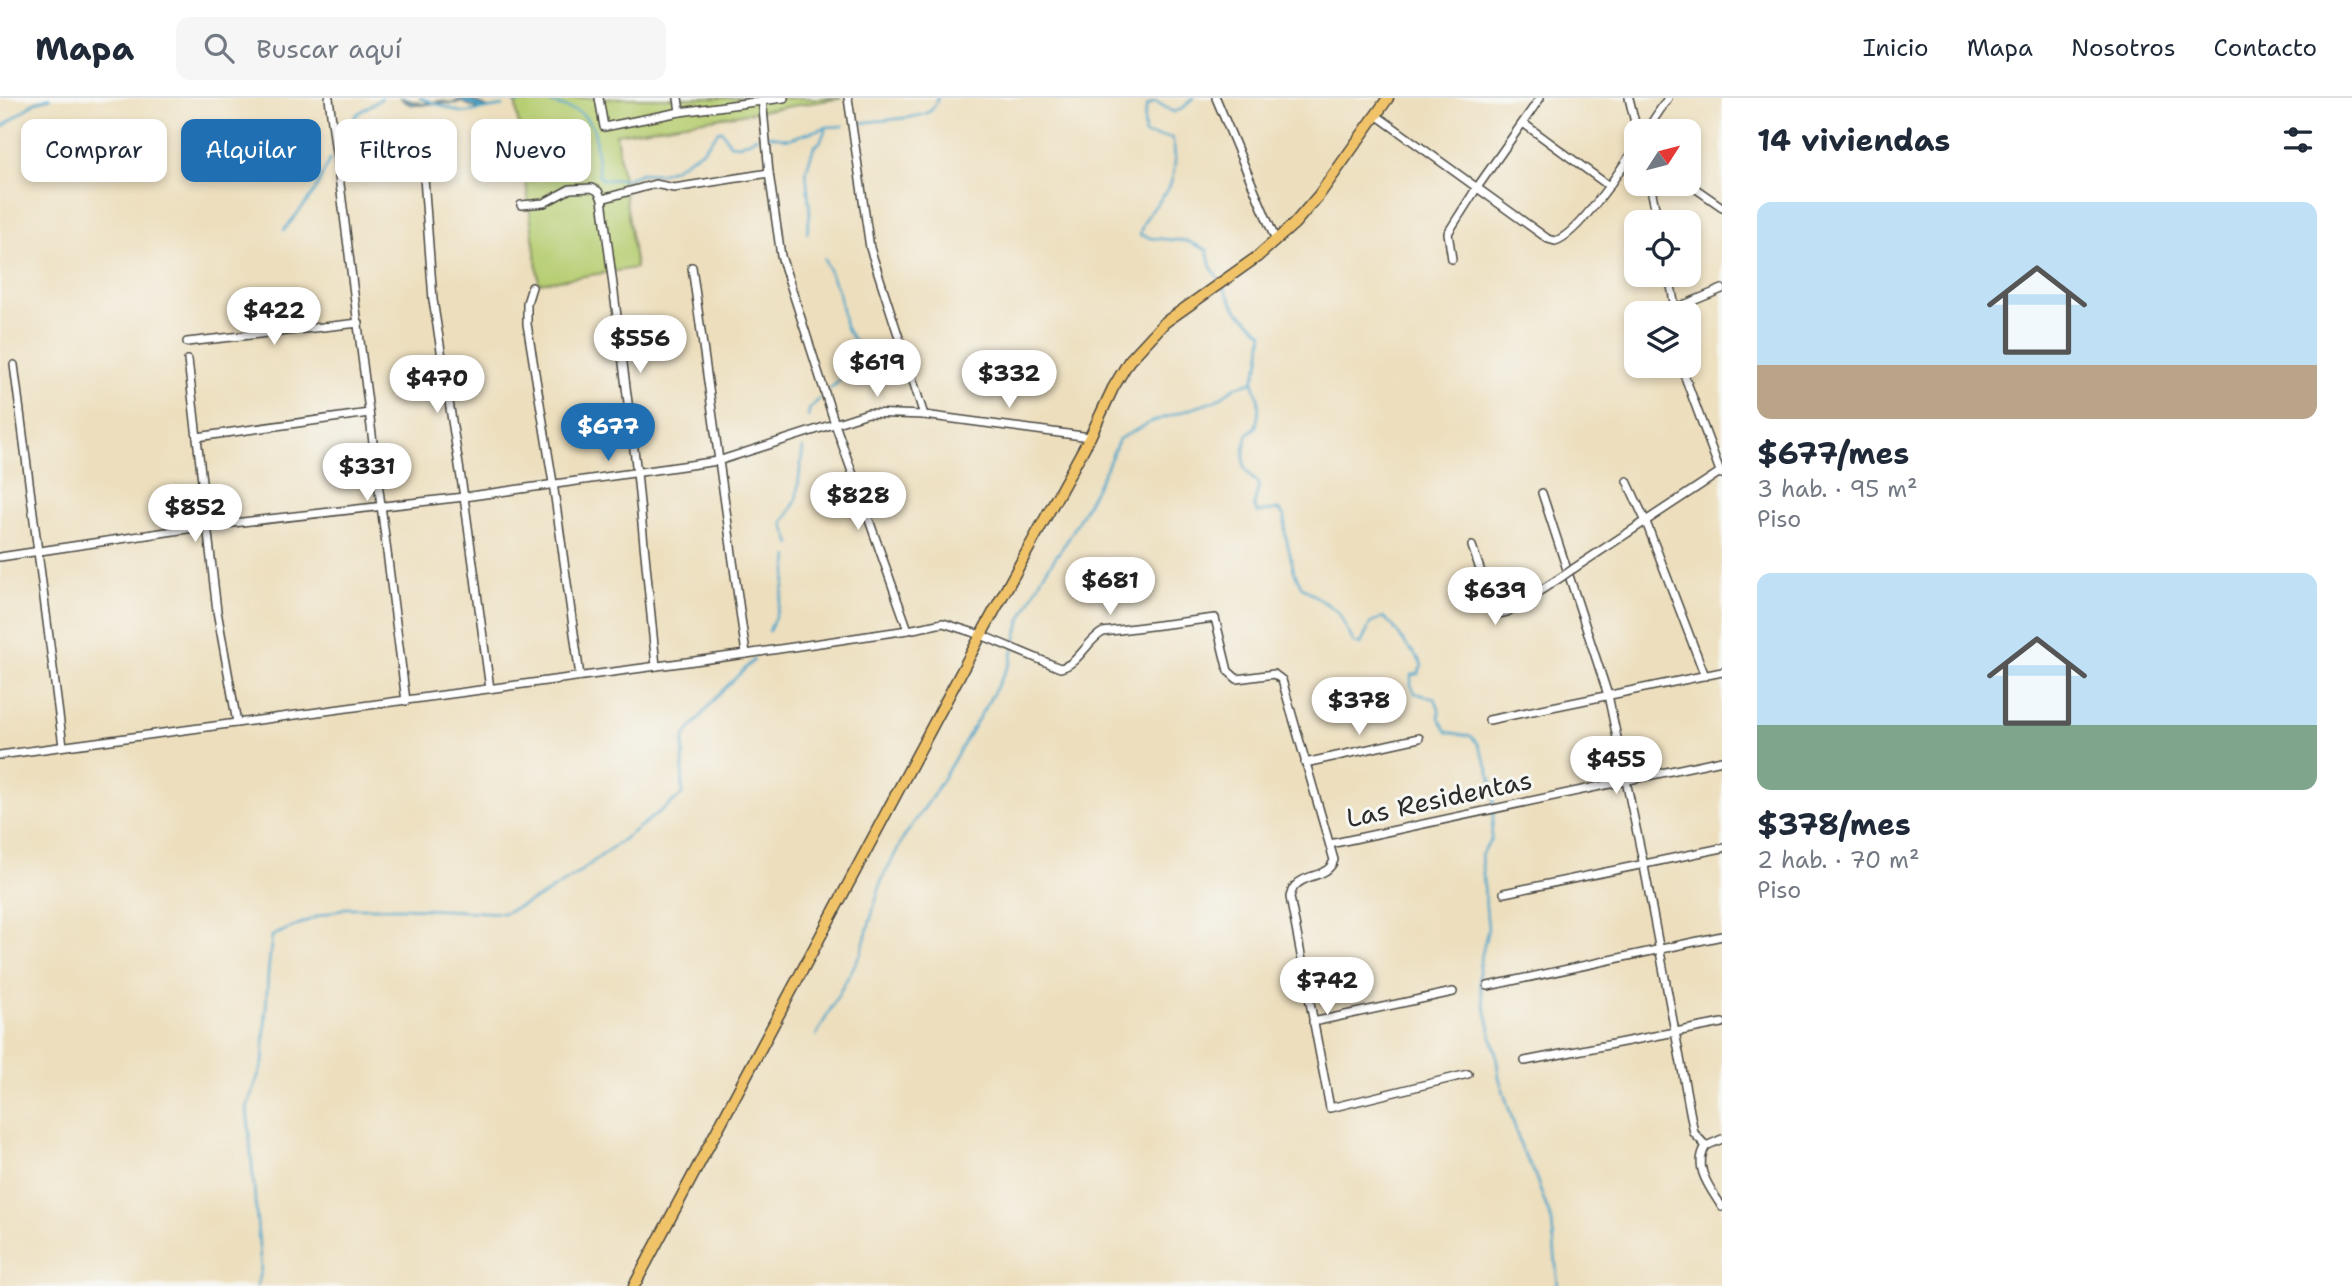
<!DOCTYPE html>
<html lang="es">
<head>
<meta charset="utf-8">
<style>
	:root { --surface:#fff; --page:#f6f6f7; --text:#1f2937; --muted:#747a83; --line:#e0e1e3; --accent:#1f6fb2 }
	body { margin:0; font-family:"Shantell Sans",sans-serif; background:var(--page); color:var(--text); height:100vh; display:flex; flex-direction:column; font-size:26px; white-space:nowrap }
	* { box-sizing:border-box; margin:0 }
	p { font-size:23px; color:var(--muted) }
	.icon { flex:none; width:38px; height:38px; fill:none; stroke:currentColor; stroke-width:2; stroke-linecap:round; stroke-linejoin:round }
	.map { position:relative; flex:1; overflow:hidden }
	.side { display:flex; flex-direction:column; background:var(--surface); width:630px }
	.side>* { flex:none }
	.guide { position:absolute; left:21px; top:21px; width:665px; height:63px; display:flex; gap:14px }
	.needle { width:46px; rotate:54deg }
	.buttons { position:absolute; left:1624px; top:21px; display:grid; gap:14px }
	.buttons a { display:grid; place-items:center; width:77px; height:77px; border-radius:14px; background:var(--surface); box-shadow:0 4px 10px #0003; font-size:35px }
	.price { position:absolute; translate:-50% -60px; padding:0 16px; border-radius:24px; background:#fff; color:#222; font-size:23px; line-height:46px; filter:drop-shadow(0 2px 4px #0008) }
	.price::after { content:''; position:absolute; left:50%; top:42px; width:21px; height:16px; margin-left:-10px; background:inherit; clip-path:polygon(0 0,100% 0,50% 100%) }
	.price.on { background:var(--accent); color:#fff }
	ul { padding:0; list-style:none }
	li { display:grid; align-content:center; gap:14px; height:371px; padding:0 35px }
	li span { display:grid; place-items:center; height:217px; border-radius:14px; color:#555 }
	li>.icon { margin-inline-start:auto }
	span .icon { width:126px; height:126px; fill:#fffc; stroke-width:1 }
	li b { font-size:30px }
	h2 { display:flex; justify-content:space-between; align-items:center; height:84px; padding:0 35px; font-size:30px }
	.tag { padding:0 24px; border-radius:14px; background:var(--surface); box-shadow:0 4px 10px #0003; font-size:24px; line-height:63px }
	.tag.on { background:var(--accent); color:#fff }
	header { display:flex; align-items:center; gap:42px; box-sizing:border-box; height:98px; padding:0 35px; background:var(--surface); border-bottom:2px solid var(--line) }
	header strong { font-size:33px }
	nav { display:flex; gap:38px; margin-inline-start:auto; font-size:24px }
	.search { width:490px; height:63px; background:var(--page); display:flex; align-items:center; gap:18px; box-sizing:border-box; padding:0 24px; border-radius:14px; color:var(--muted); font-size:26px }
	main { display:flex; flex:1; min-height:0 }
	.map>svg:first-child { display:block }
	.green { fill:#b7ce73; stroke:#717c4f; stroke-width:2 }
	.water { fill:#4ba4c8; stroke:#3b687a; stroke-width:2 }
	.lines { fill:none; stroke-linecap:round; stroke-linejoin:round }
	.stream { stroke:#4ba4c8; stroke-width:2.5 }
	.street-casing { stroke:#484641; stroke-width:10 }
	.primary-casing { stroke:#484641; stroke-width:13 }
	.street { stroke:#fff; stroke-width:7 }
	.primary { stroke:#f1c369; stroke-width:10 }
	.street-bridge-casing { stroke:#484641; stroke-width:10; stroke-linecap:butt }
	.street-bridge { stroke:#fff; stroke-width:7 }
	.labels { text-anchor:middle; stroke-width:6; stroke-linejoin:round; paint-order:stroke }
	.street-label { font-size:26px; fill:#2b2b2b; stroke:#f6f6f2 }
</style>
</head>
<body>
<header>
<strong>Mapa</strong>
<div class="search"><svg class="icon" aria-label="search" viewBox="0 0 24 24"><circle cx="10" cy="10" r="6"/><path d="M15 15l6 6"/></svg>Buscar aquí</div>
<nav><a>Inicio</a><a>Mapa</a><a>Nosotros</a><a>Contacto</a></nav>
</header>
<main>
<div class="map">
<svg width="1722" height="1188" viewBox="0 0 1722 1188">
	<rect width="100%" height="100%" fill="#f6f6f2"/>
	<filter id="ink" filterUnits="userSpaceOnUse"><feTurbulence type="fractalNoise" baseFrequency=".0143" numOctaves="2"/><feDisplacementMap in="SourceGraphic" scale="14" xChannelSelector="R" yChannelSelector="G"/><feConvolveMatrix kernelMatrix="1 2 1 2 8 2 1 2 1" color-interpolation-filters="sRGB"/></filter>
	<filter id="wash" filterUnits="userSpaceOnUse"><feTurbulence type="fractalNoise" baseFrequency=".00686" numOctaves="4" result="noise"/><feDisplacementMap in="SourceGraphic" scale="28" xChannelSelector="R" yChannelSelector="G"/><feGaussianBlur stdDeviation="1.57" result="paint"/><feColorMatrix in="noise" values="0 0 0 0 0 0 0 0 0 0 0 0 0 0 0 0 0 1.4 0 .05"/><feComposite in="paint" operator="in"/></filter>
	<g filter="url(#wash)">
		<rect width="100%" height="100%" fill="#eddfbe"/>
		<path class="green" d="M515,0H842L616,36L636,170L539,185Z"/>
		<path class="water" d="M401,0L422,6L440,3L450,5L467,0L488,10L480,12L462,4C452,7 449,5 439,5C426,5 412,12 401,0Z"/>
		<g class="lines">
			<g class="stream">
				<path d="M420,0L463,15L503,8"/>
				<path d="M1193,0L1182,11L1173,14L1155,3L1147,8L1144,21L1145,37L1172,40C1177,57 1176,79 1166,94C1156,109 1143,118 1140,137L1151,140L1187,143L1207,152L1211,169L1219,181"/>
				<path d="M514,5L540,1L577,13L584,18L593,29L595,37L599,78L604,82L626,81L642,75L659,76L673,71L703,52L719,33H722L730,46L739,47L757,39"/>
				<path d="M856,26C871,22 920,21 929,14C933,11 936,5 938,0"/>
				<path d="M0,31L35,4L50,0"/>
				<path d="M767,37L788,41L827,29L843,28"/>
				<path d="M339,46L357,16L382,0"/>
				<path d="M284,132L314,95L330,61"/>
				<path d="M807,135L810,116L806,73L814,49L820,44L827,29"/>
				<path d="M824,161L839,195L845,229L859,250L858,258L850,273L830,291"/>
				<path d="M1222,187L1236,211L1263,235L1260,263L1253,283L1258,299L1259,314L1256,328L1248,336L1244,351V369L1251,379L1259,386L1254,407L1257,415L1278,411L1285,419V435L1294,473L1301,488L1338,514L1354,545L1361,546L1370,526L1383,519C1396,528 1397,536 1407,548C1413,555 1418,558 1422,567L1418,576L1411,577V587L1415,595L1435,601L1439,610V620L1447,634L1471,638L1478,646L1486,665L1492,685L1494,709L1491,742L1481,757L1488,830L1479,869L1480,889L1496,956L1499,979L1522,1052L1533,1072L1552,1124L1558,1188"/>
				<path d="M808,319L809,312L820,300"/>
				<path d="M791,446L783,425L796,403L803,350"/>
				<path d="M769,533C781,508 786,485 789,458"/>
				<path d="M816,938L861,855L882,781L904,739L932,699L991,599L1010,565L1020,524L1043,477L1069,440L1106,371L1119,341L1151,324L1215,303L1237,288L1252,284"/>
				<path d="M257,1188L261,1170L247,1009L263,965L268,875L272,838L316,819L345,810H404L504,815L542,798L573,779L682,697L684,639L717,598L754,562"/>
			</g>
		</g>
	</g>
	<g filter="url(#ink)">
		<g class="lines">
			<defs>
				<g id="street">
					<path d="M329,0L406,603"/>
					<path d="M599,0L604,29L680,14L784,0"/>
					<path d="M678,0L680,14"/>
					<path d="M762,0L769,75L781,158L835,326L908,532"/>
					<path d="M848,0L870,150L924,317"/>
					<path d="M1216,0L1276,143"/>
					<path d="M1629,0L1637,33"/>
					<path d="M1376,17L1548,141L1555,143C1578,137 1622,70 1636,48"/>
					<path d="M1523,25L1609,88"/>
					<path d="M1646,33L1668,0"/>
					<path d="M421,39L433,202L464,399L490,591"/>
					<path d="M1650,86L1658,124"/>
					<path d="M1689,86L1722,109"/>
					<path d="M602,101L655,86L674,90L769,75"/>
					<path d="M521,107L544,105L570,91L592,90L598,93L602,101L637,375L656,568"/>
					<path d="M1452,161L1448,135L1476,91L1540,0"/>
					<path d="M692,169L746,556"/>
					<path d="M1669,177L1676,215"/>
					<path d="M532,189L527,205V226L553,385L580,578"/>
					<path d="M1676,210L1722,191"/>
					<path d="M187,244L359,225"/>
					<path d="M188,262L217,513L237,625"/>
					<path d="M14,267L63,648"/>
					<path d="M1683,268L1685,279L1721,376"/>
					<path d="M197,339L369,315"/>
					<path d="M1627,383L1646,424L1705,578"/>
					<path d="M1542,395L1608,597L1644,768L1694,1035L1706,1048"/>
					<path d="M1472,448L1491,503L1498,516L1507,514L1563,478"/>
					<path d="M0,459L207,428L464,399L718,363L868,315L924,317L1090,339"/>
					<path d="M1573,471L1720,374"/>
					<path d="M1489,622L1722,574"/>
					<path d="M0,657L746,556L908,532L943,525L981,537L1060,570C1078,567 1087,542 1103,534L1215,520L1228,573L1237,581L1274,576L1282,582L1334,762C1328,780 1306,775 1295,788C1292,791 1291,796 1290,799L1330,1010L1468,976"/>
					<path d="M1305,665L1419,640"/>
					<path d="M1330,746L1722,662"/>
					<path d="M1504,795L1722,750"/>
					<path d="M1488,888L1722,838"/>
					<path d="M1313,924L1453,894"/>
					<path d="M1525,963L1722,925"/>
					<path d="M1706,1048C1692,1069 1711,1091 1722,1109"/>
					<path d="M1706,1048L1722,1041"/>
				</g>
				<path id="primary" d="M634,1188L981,537L1090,339L1113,290L1129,263L1164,225L1257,159L1294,126L1319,97L1388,0"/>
			</defs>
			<use href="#street" class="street-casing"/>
			<use href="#primary" class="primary-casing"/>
			<use href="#street" class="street"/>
			<use href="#primary" class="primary"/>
			<defs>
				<path id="street-bridge" d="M1563,478L1573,471"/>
			</defs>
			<use href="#street-bridge" class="street-bridge-casing"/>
			<use href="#street-bridge" class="street-bridge"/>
		</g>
	</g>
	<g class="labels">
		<g class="street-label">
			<text transform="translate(1439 701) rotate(-12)" y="9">Las Residentas</text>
		</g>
	</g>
</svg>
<div class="buttons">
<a><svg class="needle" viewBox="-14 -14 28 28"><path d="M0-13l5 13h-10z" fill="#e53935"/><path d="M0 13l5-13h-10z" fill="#747a83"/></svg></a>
<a><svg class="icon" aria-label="locate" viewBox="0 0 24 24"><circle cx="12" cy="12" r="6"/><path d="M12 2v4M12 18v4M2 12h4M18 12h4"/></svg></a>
<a><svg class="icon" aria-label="layers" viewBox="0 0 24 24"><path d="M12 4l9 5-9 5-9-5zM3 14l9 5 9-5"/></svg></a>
</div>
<b class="price" style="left:274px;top:249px">$422</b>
<b class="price" style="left:640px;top:277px">$556</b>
<b class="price" style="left:877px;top:301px">$619</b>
<b class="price" style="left:1009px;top:312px">$332</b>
<b class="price" style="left:437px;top:317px">$470</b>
<b class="price on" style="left:608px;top:365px">$677</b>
<b class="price" style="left:367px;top:405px">$331</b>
<b class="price" style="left:858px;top:434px">$828</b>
<b class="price" style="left:195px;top:446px">$852</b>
<b class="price" style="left:1110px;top:519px">$681</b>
<b class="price" style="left:1495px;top:529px">$639</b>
<b class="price" style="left:1359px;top:639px">$378</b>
<b class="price" style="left:1616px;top:698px">$455</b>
<b class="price" style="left:1327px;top:919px">$742</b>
<div class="guide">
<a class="tag">Comprar</a>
<a class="tag on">Alquilar</a>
<a class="tag">Filtros</a>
<a class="tag">Nuevo</a>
</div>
</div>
<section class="side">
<h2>14 viviendas<svg class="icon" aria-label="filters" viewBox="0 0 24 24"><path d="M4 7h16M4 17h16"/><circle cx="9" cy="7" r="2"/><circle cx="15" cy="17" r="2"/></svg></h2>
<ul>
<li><span style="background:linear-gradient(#bfe0f5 75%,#b9a48a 0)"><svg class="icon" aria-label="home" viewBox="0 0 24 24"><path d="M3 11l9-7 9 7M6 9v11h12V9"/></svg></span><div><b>$677/mes</b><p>3 hab. · 95 m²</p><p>Piso</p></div></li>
<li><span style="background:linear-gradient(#bfe0f5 70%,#7fa58c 0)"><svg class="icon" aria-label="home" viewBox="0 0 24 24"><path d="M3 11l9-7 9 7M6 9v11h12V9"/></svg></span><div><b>$378/mes</b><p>2 hab. · 70 m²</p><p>Piso</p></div></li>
</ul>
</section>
</main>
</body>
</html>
